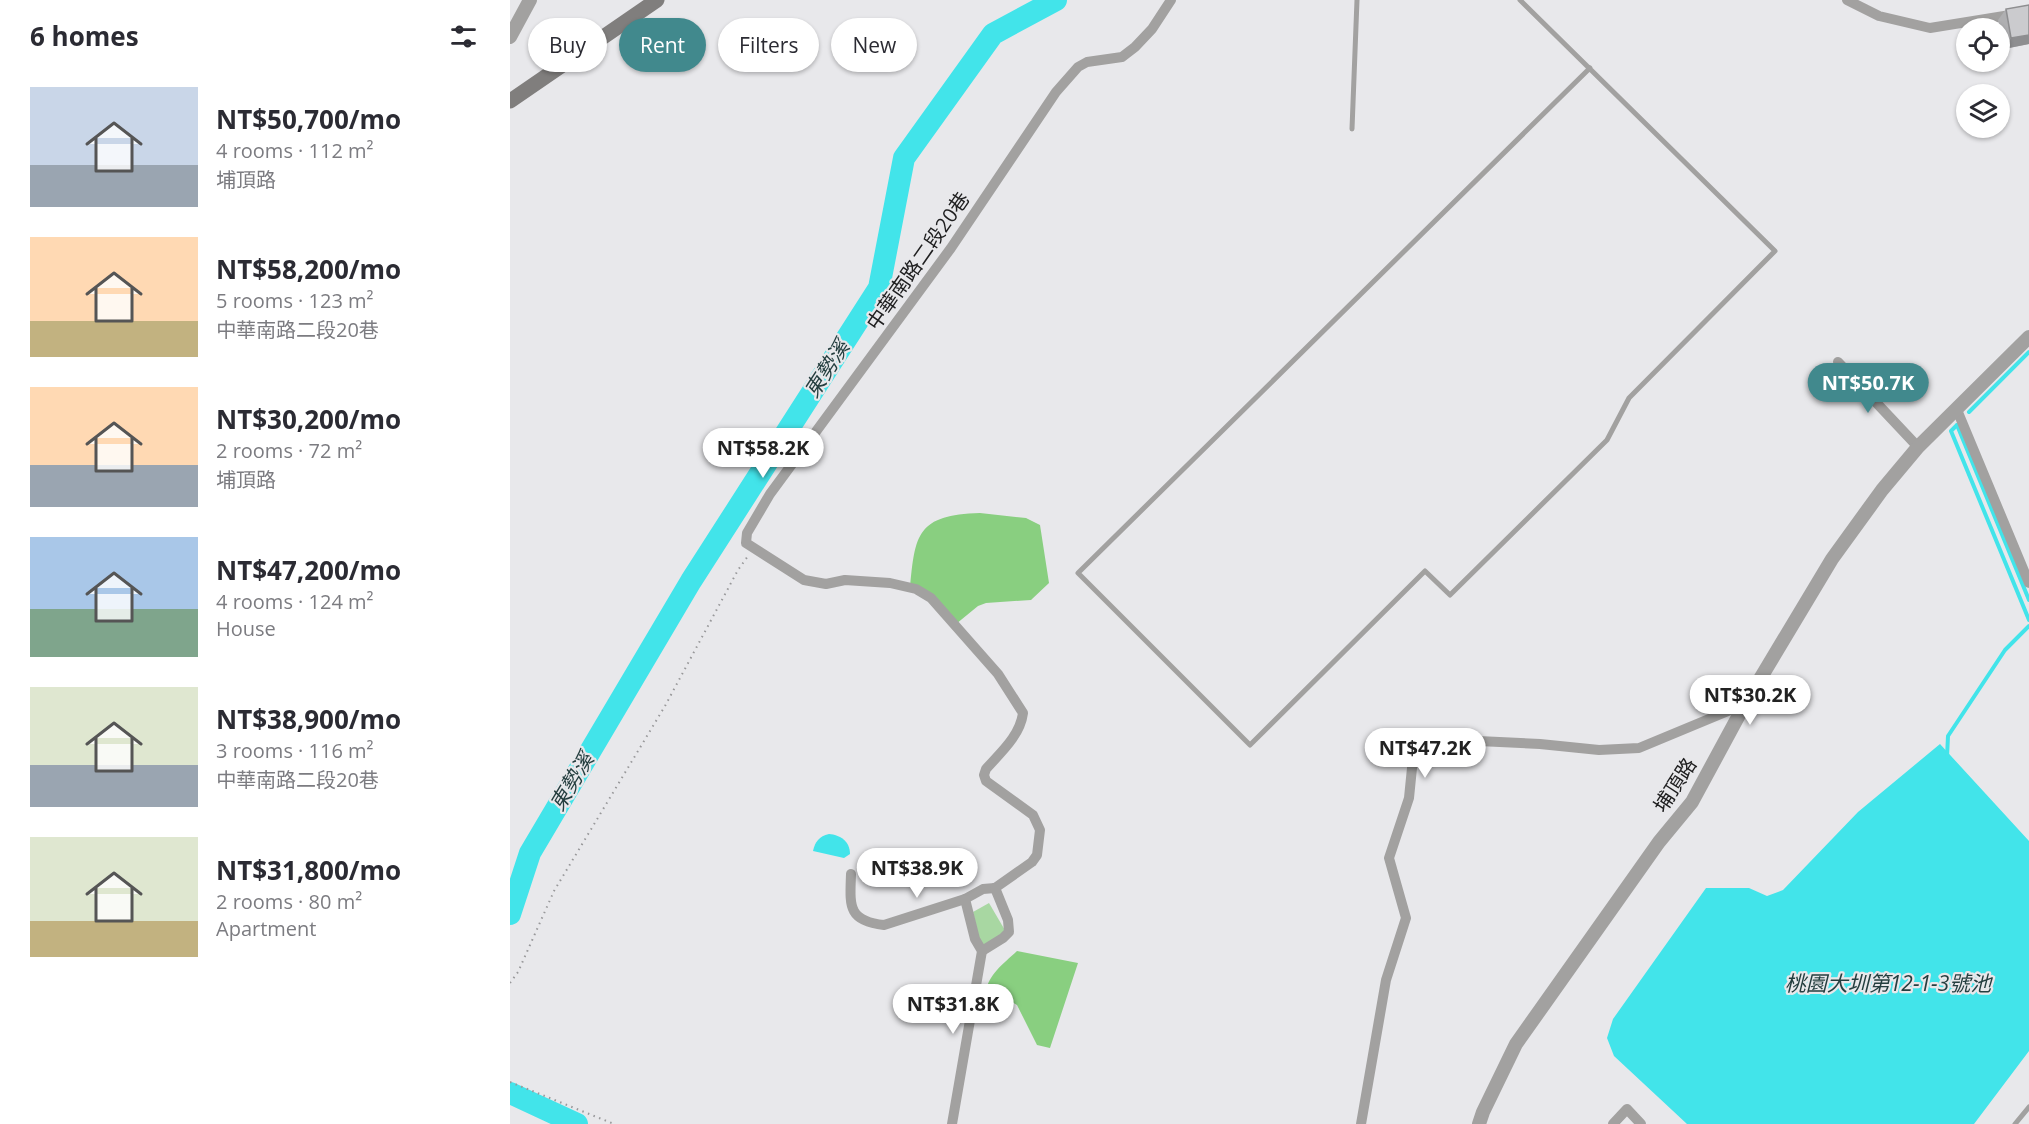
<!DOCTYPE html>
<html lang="en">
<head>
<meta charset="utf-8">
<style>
	:root { --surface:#fff; --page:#f2f2f3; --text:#2b2b33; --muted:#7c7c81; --accent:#41898d }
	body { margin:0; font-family:"Open Sans","Noto Sans TC",sans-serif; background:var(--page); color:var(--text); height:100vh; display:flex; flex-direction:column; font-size:22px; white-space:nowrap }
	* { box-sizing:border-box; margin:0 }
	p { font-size:20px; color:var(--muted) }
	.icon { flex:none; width:33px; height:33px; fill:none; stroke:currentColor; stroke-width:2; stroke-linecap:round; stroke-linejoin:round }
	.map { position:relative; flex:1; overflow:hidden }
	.panel { display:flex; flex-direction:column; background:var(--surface); width:510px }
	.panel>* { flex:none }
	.hud { position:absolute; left:18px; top:18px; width:570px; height:54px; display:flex; gap:12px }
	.buttons { position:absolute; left:1446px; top:18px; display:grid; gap:12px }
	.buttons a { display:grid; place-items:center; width:54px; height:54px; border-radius:50%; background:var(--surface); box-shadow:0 2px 4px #0004; font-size:30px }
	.price { position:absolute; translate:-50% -51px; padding:0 14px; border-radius:21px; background:#fff; color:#222; font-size:20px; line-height:39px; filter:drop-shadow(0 2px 3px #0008) }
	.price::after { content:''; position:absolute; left:50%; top:36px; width:18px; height:14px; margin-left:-9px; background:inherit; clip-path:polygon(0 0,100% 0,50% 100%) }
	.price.active { background:var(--accent); color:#fff }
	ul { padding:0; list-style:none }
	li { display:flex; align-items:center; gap:18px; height:150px; padding:0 30px }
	li span { display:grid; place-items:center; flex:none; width:168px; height:120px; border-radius:0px; color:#555 }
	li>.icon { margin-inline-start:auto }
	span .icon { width:72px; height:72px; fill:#fffc; stroke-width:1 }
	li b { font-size:26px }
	h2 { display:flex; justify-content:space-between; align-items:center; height:72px; padding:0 30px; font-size:26px }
	.pill { padding:0 21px; border-radius:27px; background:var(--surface); box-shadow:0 2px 4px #0004; font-size:21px; line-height:54px }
	.pill.active { background:var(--accent); color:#fff }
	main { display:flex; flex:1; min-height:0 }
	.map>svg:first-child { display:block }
	.green { fill:#a8d7a2 }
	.forest { fill:#89cf80 }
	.water { fill:#42e4ea }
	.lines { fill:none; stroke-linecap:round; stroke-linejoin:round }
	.stream { stroke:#42e4ea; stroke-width:4 }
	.river { stroke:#42e4ea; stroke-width:22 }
	.path { stroke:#98989a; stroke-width:2; stroke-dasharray:1.5 4.5; stroke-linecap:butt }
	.service { stroke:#a2a1a0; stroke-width:5 }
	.minor { stroke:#a2a1a0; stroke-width:10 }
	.tertiary { stroke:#a2a1a0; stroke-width:14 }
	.secondary { stroke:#807e7d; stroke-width:15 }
	.wall { fill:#afafb1 }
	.shaded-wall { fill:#8e8e90 }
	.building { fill:#cbcbce; stroke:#8e8e90; stroke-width:1.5 }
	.labels { text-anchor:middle; stroke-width:4.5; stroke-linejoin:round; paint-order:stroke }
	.street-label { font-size:20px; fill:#202021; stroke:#e8e8eb }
	.water-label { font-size:21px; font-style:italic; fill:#243e3f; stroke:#e8e8eb }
</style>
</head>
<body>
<main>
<section class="panel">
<h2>6 homes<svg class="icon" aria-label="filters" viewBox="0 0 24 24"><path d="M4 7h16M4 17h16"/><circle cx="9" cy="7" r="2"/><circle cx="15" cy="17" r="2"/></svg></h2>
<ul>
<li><span style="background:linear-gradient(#c9d6e8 65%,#9aa5b1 0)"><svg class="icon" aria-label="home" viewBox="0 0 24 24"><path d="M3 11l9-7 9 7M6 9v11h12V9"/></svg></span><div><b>NT$50,700/mo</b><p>4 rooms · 112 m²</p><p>埔頂路</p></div></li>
<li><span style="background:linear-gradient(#ffd9b3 70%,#c2b280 0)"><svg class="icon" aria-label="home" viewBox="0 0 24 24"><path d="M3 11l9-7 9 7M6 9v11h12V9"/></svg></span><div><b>NT$58,200/mo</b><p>5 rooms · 123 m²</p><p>中華南路二段20巷</p></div></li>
<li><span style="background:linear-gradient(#ffd9b3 65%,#9aa5b1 0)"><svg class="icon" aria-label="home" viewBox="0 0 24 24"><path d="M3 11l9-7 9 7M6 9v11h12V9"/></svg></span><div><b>NT$30,200/mo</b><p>2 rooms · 72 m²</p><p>埔頂路</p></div></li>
<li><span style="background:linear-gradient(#a9c7e8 60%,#7fa58c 0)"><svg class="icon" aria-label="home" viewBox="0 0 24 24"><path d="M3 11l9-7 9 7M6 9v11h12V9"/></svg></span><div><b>NT$47,200/mo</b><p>4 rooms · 124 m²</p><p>House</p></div></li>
<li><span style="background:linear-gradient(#dfe7d0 65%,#9aa5b1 0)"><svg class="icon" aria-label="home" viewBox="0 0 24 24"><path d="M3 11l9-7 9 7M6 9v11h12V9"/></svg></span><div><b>NT$38,900/mo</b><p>3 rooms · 116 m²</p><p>中華南路二段20巷</p></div></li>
<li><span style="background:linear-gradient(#dfe7d0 70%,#c2b280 0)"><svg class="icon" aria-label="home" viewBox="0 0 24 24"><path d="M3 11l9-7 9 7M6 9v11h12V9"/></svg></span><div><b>NT$31,800/mo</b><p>2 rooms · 80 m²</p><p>Apartment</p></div></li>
</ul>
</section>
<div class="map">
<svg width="1519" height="1124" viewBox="0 0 1519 1124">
	<rect width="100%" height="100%" fill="#e8e8eb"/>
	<path class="green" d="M479,903L496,932L473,957L463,912Z"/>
	<g class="forest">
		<path d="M470,513L516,518L530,525L539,583L521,600L476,603L468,606L446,624L423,602L400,589C405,534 407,515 470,513Z"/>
		<path d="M507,951L568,963L540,1048L527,1045L507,1005L495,998L475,993C479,974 493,964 507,951Z"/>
	</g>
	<g class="water">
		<path d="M1430,744L1519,841V1051L1464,1124H1177L1104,1056L1097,1038L1103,1019L1196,888H1239L1257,896L1273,890L1348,812Z"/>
		<path d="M319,834C330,835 340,841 340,854L334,858L303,851C305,842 309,836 319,834Z"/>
	</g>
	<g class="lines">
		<g class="stream">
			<path d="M1459,412L1519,352"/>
			<path d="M1447,425L1441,431L1519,620"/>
			<path d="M1447,425L1519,600"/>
			<path d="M1437,757L1438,736L1495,650L1519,626"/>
		</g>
		<g class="river">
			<path d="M0,914L20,853L181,581L369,288L394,158L483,34L546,0"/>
			<path d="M0,1093L67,1124"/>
		</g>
		<g class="path">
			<path d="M0,983L8,972L44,891L155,706L228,570L238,556"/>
			<path d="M0,1082L104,1124"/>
		</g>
		<g class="service">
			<path d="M1010,0L1265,251L1119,398L1097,440L940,595L915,571L740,745L568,573L1080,68"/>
			<path d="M842,129L847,0"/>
			<path d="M1505,1124L1519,1107"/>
		</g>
		<g class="minor">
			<path d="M1337,0L1369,16L1420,28L1519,12"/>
			<path d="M1328,362L1408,447"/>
			<path d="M1447,410L1519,583"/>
			<path d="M341,874C340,905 337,921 374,925L455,899L473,889L485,888"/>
			<path d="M485,888L522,862L527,855L530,830L523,815L476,781L474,775L476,769C490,753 510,736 513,713L488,674L421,598L406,589L380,583L335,580L316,584L294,580L236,543L237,533L260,494L441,248L546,92L568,67L577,62L612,57L625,47L642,29L661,0"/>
			<path d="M472,951L493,938L499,932L498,920L485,888"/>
			<path d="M442,1124L472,951L465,939L455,899"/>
			<path d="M851,1124L876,980L896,918L879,858L899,798L905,738L1030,744L1089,750L1129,748L1235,704"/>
			<path d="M1103,1124L1117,1109L1131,1124"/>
		</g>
		<g class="tertiary">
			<path d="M0,37L20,0"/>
			<path d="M969,1124L973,1112L1006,1044L1149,842L1182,802L1235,704L1322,559L1372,490L1408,447L1519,337"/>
		</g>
		<path class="secondary" d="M0,101L147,0"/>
	</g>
	<path class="wall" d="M1496,9L1519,44L1494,49L1488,20Z"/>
	<path class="shaded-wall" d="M1519,35V44L1494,49L1501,38Z"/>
	<path class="building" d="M1519,5V35L1501,38L1496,9Z"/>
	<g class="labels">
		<g class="street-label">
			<text transform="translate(408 261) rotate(-55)" y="7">中華南路二段20巷</text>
			<text transform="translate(1165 785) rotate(-57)" y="7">埔頂路</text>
		</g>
		<g class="water-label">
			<text transform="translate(317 369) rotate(-57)" y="7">東勢溪</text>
			<text transform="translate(62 782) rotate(-59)" y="7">東勢溪</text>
			<text x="1378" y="991">桃園大圳第12-1-3號池</text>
		</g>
	</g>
</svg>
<div class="buttons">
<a><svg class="icon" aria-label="locate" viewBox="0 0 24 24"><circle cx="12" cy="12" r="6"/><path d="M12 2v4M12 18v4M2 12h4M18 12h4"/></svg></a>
<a><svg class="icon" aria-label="layers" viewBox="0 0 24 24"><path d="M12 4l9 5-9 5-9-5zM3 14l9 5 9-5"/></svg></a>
</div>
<b class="price active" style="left:1358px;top:414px">NT$50.7K</b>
<b class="price" style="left:253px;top:479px">NT$58.2K</b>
<b class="price" style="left:1240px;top:726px">NT$30.2K</b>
<b class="price" style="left:915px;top:779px">NT$47.2K</b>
<b class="price" style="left:407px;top:899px">NT$38.9K</b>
<b class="price" style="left:443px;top:1035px">NT$31.8K</b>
<div class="hud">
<a class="pill">Buy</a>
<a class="pill active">Rent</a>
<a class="pill">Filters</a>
<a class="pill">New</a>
</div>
</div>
</main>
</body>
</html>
